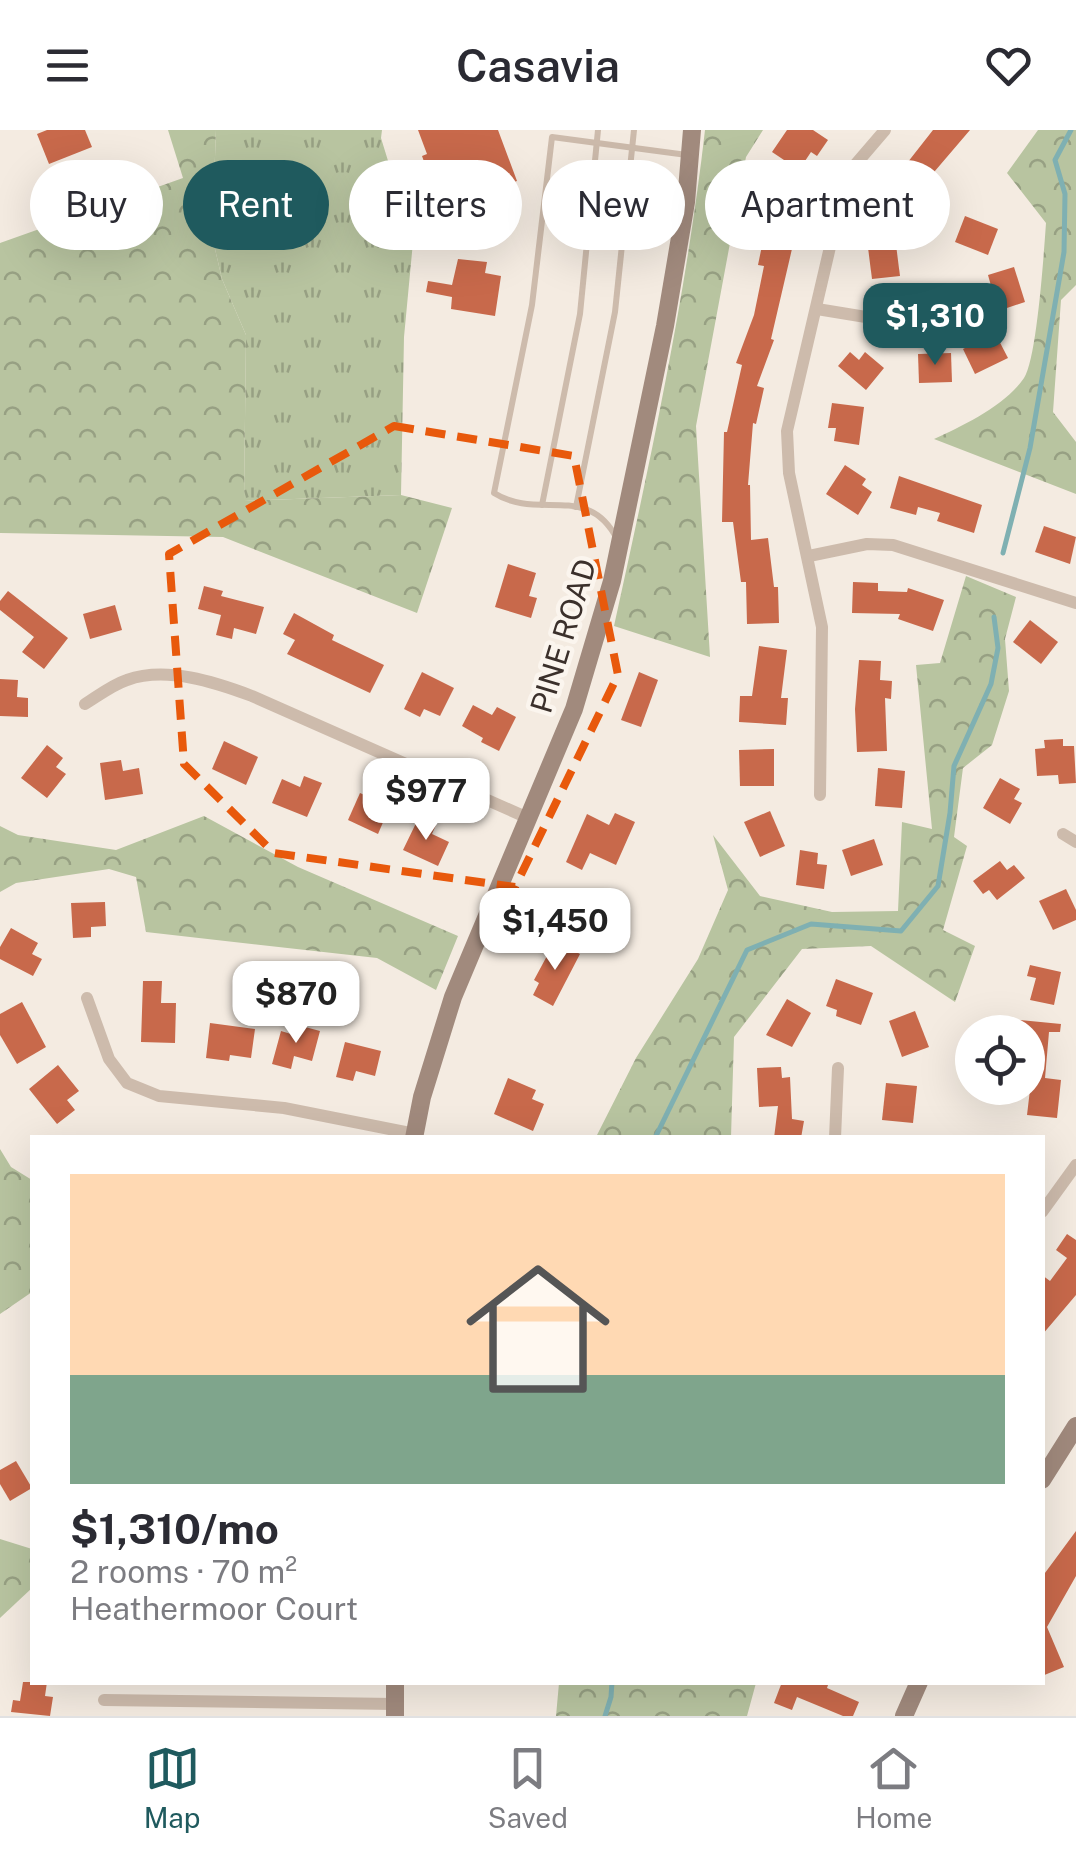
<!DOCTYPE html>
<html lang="en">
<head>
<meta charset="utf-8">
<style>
	:root { --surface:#fff; --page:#f7f7f7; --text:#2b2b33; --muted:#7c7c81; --line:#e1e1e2; --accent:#1f5a5e }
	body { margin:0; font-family:"Public Sans",sans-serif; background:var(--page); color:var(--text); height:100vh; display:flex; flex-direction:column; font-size:38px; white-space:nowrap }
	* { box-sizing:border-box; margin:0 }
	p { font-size:32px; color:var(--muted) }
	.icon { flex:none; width:55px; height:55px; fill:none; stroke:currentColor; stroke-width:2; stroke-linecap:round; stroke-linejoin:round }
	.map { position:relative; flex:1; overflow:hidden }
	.details { position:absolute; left:30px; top:1005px; width:1015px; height:550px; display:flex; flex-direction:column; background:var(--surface); border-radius:0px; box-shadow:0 10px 40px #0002 }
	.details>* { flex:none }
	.top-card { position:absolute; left:30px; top:30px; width:1018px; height:90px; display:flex; gap:20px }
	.buttons { position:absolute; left:955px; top:885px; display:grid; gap:20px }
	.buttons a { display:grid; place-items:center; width:90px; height:90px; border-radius:50%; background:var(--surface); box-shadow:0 10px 40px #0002; font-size:50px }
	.price { position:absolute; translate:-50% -85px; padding:0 22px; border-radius:20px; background:#fff; color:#222; font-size:32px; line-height:65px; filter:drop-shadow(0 2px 5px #0008) }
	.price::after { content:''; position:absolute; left:50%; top:60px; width:30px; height:22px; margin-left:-15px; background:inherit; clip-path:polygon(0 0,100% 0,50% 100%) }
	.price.selected { background:var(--accent); color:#fff }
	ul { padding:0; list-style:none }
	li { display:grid; align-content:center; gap:20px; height:530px; padding:0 40px }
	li+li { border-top:2px solid var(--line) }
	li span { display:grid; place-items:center; height:310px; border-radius:0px; color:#555 }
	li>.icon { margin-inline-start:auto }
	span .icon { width:180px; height:180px; fill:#fffc; stroke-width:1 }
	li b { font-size:42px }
	.chip { padding:0 35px; border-radius:45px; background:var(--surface); box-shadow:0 10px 40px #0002; font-size:35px; line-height:90px }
	.chip.selected { background:var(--accent); color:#fff }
	header { display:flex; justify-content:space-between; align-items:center; height:130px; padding:0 40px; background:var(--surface); font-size:45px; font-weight:600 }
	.menu { display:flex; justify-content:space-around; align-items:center; height:140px; border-top:2px solid var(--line); background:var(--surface); font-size:28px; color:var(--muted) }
	.menu a { display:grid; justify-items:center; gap:5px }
	.menu .selected { color:var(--accent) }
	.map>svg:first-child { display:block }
	.grass { fill:url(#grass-tufts) }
	.forest { fill:url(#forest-crowns) }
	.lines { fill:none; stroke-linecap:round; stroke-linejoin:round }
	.stream { stroke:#7fb0b2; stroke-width:5 }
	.building { fill:#c8694b }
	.lane { stroke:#cdbbac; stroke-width:6 }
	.street { stroke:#cdbbac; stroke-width:12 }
	.secondary { stroke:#a18a7d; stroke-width:18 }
	.marked { fill:none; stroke:#e8590c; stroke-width:8; stroke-dasharray:20 12; stroke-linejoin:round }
	.labels { text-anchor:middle; stroke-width:9; stroke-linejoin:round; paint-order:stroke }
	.street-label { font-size:30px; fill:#3b302b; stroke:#fbf5ee }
</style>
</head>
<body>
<header><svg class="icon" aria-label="menu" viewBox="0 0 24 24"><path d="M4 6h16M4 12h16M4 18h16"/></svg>Casavia<svg class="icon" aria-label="heart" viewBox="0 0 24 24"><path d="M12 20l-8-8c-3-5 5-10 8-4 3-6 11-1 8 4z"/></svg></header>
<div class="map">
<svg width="1076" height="1586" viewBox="0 0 1076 1586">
	<defs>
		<pattern id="grass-tufts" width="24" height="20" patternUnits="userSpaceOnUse" patternTransform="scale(2.5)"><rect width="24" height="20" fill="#b8c4a0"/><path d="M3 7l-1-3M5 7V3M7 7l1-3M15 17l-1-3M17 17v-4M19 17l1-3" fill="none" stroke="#97a083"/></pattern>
		<pattern id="forest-crowns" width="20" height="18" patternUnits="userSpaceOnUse" patternTransform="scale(2.5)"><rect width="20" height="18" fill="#b8c4a0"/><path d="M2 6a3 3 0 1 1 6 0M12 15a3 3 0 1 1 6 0" fill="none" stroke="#97a083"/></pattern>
	</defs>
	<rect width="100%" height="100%" fill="#f4ebe1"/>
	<path class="grass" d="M216,0H382L381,8L413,112L404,207L401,365L244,371L246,205L222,149L212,106Z"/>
	<g class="forest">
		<path d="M168,0H216L212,106L222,149L246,205L244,371L401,365L452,378L417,483L223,407L0,403V113L183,48Z"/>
		<path d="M705,0H763L746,27L696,296L710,527L614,496C650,332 686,167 705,0Z"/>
		<path d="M1038,0H1076V155L1061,170L1053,282L1076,312V364L934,309C963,296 1006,275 1024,248C1037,229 1044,121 1046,93L1007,43Z"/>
		<path d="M966,446L1016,467L1005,509L1009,561L992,615L963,638L954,707L967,716L943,800L975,816L955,872L871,816L802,819L734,907L731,1007H596L636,928L698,829L728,760L713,705L760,766L832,782L898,781L902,692L932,699L916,535L940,533Z"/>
		<path d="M204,686L298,737L458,806L436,860L377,828L146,802L136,747L109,739L16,753L0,762V696L18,705L116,720Z"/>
		<path d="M0,1019L11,1037L32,1050V1162L0,1184Z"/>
		<path d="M0,1409L32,1419V1458L0,1488Z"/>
		<path d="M559,1553V1552L756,1553L747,1586H556Z"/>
	</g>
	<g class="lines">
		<g class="stream">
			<path d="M1003,423L1030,318L1064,122L1065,64L1055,30L1071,0"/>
			<path d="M655,1008L747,820L811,794L901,801L938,756L950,683L954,636L991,554L998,518L994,487"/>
			<path d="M605,1586L611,1567L612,1552"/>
		</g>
	</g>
	<g class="building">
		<path d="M47,0H85L92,17L49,34L37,4Z"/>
		<path d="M418,0H498L517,51L447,77L441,60L435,62L422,26L427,24Z"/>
		<path d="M787,0H813L828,10L817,26L811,22L799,40L772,22Z"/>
		<path d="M933,0H970L923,55L897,97L873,83L893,51Z"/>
		<path d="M786,46L810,56L790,105L795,106L771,209L774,210L757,256L764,258L756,294L753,293L748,355H750L751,410L768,408L774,457H778L779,493L747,494L746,452H741L733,392H722L724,302H727L742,235L736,233L754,185L764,136L758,135L766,96Z"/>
		<path d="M965,86L998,99L988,125L955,112Z"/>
		<path d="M895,107L900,146L872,149L867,110Z"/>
		<path d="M458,129L487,132L485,143L501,146L495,186L451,179L452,167L426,162L428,151L452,155Z"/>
		<path d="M1014,137L1025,172L998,181L988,145Z"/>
		<path d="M995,203L1008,228L975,244L963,219Z"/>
		<path d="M850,222L859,230L865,222L884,238L866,260L838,236Z"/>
		<path d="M951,223L952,252L919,253L918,224Z"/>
		<path d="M832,273L864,277L859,315L834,311L836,298H828Z"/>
		<path d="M845,335L866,349L862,355L872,362L858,385L826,364Z"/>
		<path d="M899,346L982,375L974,403L937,391L940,383L918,377L916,385L890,378Z"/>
		<path d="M1044,396L1076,407L1070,434L1035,422Z"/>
		<path d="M508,434L536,443L529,466L537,468L531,488L495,477Z"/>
		<path d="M853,452L878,453V461L907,462L908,458L944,470L933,501L898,489L900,484L852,483Z"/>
		<path d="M204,456L223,461L221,466L264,477L256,504L234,498L232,509L216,505L221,485L198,479Z"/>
		<path d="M8,461L68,508L44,539L22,522L34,507L0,480V471Z"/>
		<path d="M115,475L122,500L90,509L83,484Z"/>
		<path d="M294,483L334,505L332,510L384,535L370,563L287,524L295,510L283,504Z"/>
		<path d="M1030,490L1058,512L1041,534L1013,512Z"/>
		<path d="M759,516L787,520L781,568H788L786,595L739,592L740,566H752Z"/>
		<path d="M859,530L881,531L880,550L892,551L891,569L885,568L887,621L857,622L855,579Z"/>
		<path d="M422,542L454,558L440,586L424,579L420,587L404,579Z"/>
		<path d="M639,542L658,550L641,597L621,590Z"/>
		<path d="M0,549L18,550L17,567L28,568V587L0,586Z"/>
		<path d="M473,575L492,585L497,577L516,587L499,621L481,612L483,608L462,596Z"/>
		<path d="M1063,609V616H1074L1076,653L1059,654L1058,645L1037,646L1035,619L1045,618L1044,610Z"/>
		<path d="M224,611L258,627L246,655L212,639Z"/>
		<path d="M47,615L63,628L56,637L66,644L47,668L21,648Z"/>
		<path d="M774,619V656H740L739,620Z"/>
		<path d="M121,630L123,641L139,638L143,664L105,670L100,633Z"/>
		<path d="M878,638L905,641L902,678L875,676Z"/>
		<path d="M304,646L322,653L307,687L272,673L282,649L300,657Z"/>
		<path d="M1000,648L1020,659L1014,669L1022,673L1010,694L983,678Z"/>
		<path d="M360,663L390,676L378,704L348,690Z"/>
		<path d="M770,681L785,716L760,727L744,692Z"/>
		<path d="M615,683L635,692L616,735L590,723L582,740L566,732L587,684L609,695Z"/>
		<path d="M419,687L436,695L432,704L449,712L438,736L403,720Z"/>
		<path d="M874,709L883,735L851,746L842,720Z"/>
		<path d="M800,720L818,723L817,734L827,735L824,759L796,755Z"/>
		<path d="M1000,731L1007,740L1014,735L1025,748L997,770L989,760L983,764L973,751Z"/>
		<path d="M1066,759L1076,780V790L1053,800L1039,771Z"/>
		<path d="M105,772L106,796L91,797V807L73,808L71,773Z"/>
		<path d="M11,798L38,813L32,824L42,829L33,846L0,829V817Z"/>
		<path d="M555,811L580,824L553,876L533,865L539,853L534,850Z"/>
		<path d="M1030,835L1061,842L1054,875L1030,870L1036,848L1027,846Z"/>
		<path d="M836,849L873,863L861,895L836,886L837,880L826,876Z"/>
		<path d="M143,851H162L161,873H176L175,913L141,912Z"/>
		<path d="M787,869L811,883L792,917L766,905Z"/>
		<path d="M22,872L46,917L17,934L0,905V884Z"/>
		<path d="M915,881L929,917L902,927L889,891Z"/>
		<path d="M1020,890L1061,894L1060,902H1049L1045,948L1061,950L1057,988L1027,985L1034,926H1028V902H1019Z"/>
		<path d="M210,893L255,899L251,928L230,925L229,931L206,928Z"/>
		<path d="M294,894L320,901L312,931L294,926L291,939L272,934L281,901L291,904Z"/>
		<path d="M345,912L381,921L375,946L356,941L353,951L336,947Z"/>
		<path d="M58,935L79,961L67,970L75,980L57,994L29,959Z"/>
		<path d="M781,937L782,948L790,947L792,989L804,991L801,1008H774L778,976L759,977L757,938Z"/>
		<path d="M508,948L536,960L532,969L544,974L533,1001L494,984Z"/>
		<path d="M886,953L917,956L913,993L882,990Z"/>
		<path d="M1067,1104L1076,1110V1165L1042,1205V1145L1050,1151L1067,1128L1056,1120Z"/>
		<path d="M16,1331L32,1358L10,1371L0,1354V1340Z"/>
		<path d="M1076,1401V1446L1047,1497L1064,1537L1042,1546V1447Z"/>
		<path d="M23,1552H47L45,1566L53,1567L50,1586L11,1582L13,1570L20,1571Z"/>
		<path d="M782,1552H829L827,1558L859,1572L853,1586H843L797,1567L792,1580L774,1573Z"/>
	</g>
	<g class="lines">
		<g class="lane">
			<path d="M542,375L580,184L598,0"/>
			<path d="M576,377L615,182L634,0"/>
			<path d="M617,409C588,352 538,391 494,363L532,175L552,7L687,25"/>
		</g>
		<g class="street">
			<path d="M817,179L878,189L944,174"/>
			<path d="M809,426L867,414L893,415L1076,473"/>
			<path d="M85,574C98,566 112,555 127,550C166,536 215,552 252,566L528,688"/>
			<path d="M820,665L822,497L789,343L787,301L841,70L855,35L885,0"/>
			<path d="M1063,704L1076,712"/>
			<path d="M87,868L109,929L127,953L159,966L284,978L415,1004"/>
			<path d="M835,1008L838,938"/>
			<path d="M1042,1082L1076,1035"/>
			<path d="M104,1570L395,1574"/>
		</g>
		<g class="secondary">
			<path d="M414,1008L422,967L453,867L574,579L612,451L665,196L686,72L692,0"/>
			<path d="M1042,1350L1076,1296"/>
			<path d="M395,1552V1586"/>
			<path d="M904,1586L919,1552"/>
		</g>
	</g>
	<path class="marked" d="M394,296L574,326L618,545L515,757L274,723L184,634L169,424Z"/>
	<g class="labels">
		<g class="street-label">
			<text transform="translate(564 506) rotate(-73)" y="10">PINE ROAD</text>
		</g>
	</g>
</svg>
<div class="buttons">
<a><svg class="icon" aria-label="locate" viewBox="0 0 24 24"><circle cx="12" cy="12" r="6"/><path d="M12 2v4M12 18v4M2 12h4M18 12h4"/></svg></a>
</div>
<b class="price selected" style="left:935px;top:238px">$1,310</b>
<b class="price" style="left:426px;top:713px">$977</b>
<b class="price" style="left:555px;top:843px">$1,450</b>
<b class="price" style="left:296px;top:916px">$870</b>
<div class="top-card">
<a class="chip">Buy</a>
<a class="chip selected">Rent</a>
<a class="chip">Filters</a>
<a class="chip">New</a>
<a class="chip">Apartment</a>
</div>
<section class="details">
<ul>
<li><span style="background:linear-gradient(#ffd9b3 65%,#7fa58c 0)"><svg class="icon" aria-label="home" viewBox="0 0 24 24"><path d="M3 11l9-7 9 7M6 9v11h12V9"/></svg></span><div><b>$1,310/mo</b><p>2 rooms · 70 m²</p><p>Heathermoor Court</p></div></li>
</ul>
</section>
</div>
<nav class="menu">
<a class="selected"><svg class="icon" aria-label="map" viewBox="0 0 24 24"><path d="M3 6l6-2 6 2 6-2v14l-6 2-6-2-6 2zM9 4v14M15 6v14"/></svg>Map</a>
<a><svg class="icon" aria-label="saved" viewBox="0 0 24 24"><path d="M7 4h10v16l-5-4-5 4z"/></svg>Saved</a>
<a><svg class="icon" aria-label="home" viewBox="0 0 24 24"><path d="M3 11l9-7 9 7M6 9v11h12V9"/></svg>Home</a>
</nav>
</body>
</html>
